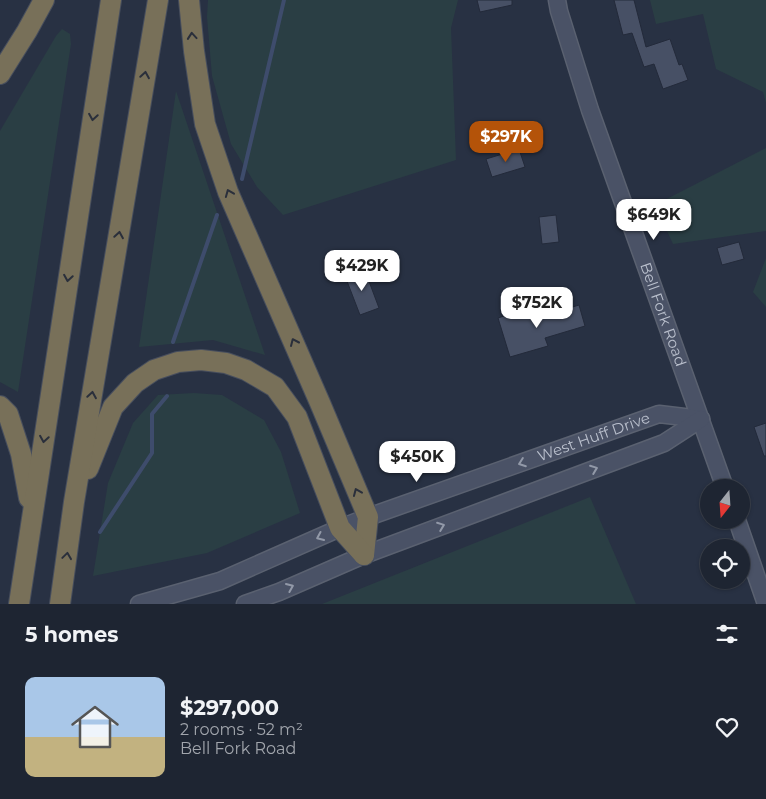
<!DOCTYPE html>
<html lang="en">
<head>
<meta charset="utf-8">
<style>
	:root { --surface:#1e2532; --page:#262d3a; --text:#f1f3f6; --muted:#a1a5ac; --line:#3c424d; --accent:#b45309 }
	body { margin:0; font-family:Montserrat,sans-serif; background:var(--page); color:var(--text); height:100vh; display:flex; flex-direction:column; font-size:19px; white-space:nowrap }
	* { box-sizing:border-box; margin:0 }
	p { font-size:16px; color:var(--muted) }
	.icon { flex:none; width:28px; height:28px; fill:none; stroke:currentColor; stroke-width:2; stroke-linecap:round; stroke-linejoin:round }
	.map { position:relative; height:604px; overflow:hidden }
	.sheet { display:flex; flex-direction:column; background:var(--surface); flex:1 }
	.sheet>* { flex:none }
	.needle { width:32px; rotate:197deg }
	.buttons { position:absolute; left:700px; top:479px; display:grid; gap:10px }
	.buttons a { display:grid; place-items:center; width:50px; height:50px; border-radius:50%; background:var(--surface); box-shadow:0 1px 4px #0004,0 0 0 1px var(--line); font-size:25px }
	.price { position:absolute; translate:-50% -42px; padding:0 11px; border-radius:10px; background:#fff; color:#222; font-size:16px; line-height:32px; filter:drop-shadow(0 1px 2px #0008) }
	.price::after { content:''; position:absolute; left:50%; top:30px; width:15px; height:11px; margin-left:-8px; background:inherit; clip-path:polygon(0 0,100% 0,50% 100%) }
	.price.active { background:var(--accent); color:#fff }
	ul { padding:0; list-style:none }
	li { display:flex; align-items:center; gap:15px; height:125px; padding:0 25px }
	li+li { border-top:1px solid var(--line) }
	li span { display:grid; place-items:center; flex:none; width:140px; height:100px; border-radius:10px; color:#555 }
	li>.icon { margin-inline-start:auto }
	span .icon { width:60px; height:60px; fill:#fffc; stroke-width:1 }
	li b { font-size:21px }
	h2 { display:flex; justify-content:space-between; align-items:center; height:60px; padding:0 25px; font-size:21px }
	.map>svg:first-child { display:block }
	.green { fill:#2a3e44 }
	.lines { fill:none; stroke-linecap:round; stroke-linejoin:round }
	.stream { stroke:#3e4c6c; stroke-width:4 }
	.building { fill:#475065; stroke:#232a3a }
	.secondary-casing { stroke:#5a6170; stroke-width:19 }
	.highway-casing { stroke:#474e5d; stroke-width:22 }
	.secondary { stroke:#4a5266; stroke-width:16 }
	.highway { stroke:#787059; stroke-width:20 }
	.oneway { stroke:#2a2f3b }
	.oneway2 { stroke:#9299a8 }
	.labels { text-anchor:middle; stroke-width:4; stroke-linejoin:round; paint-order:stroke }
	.street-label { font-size:15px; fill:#b9bfcc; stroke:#212838 }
</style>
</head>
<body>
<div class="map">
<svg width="766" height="604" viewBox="0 0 766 604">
	<rect width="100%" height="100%" fill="#283143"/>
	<g class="green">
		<path d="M208,0H458L451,28L456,160L283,215L257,187L231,144L212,76L207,17Z"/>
		<path d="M650,0H766V103L763,92L716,69L703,14L656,24Z"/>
		<path d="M62,29L70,34L71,44L18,392L0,382V131L56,36Z"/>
		<path d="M176,91L265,355L213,340L139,347Z"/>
		<path d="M766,148V231L673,244L655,205Z"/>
		<path d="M766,258V307L753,292Z"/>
		<path d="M194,393L222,395L264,420L281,452L300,513L207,553L93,576L108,483L133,423L158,395Z"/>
		<path d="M590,497L636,604H322Z"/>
	</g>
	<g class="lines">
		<g class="stream">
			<path d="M242,179L284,0"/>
			<path d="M173,342L217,215"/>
			<path d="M100,532L152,453V414L167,396"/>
		</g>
	</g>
	<g class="building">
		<path d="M477,0H512V5L480,12Z"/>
		<path d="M614,0H634L646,47L670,39L679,65L682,64L688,80L663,89L654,64L644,67L632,33L623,35Z"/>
		<path d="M519,149L525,167L492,177L486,159Z"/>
		<path d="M556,215L559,242L542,244L539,217Z"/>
		<path d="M739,242L744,259L722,265L717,248Z"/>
		<path d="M364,268L379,308L360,315L345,276Z"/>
		<path d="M579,305L585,326L545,338L548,346L510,357L498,318L519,311L521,316L536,312L537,318Z"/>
		<path d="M766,423V456H764L754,427Z"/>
	</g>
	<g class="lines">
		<defs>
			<g id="secondary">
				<path id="s1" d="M557,0L559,11L590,110L725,488"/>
				<path d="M737,520L766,604"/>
				<path id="s2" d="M139,604L220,581L340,528L368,517L659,414L701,419"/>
				<path d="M245,604L279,592L364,555L664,443L701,419"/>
			</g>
			<g id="highway">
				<path d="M189,0L194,51L205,124L228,192L320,403L368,517L364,555"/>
				<path d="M0,74L27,31L44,0"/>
				<path d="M0,406L8,414L21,454L29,498"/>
				<path d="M88,469L113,407L135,383L154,370L178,362L201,360L226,363L246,370L275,387L297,417L340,528L364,555"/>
				<path d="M19,604L111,0"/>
				<path d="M60,604L74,502L158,0"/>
			</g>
		</defs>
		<use href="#secondary" class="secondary-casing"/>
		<use href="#highway" class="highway-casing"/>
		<use href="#secondary" class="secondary"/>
		<use href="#highway" class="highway"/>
	</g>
	<defs><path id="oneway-chevron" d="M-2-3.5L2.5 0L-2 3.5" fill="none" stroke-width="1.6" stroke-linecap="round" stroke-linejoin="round" transform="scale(1.25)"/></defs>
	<g class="oneway">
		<use href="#oneway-chevron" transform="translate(192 36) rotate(-95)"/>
		<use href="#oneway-chevron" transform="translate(145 75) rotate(-81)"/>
		<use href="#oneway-chevron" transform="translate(93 117) rotate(99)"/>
		<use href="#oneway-chevron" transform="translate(229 193) rotate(-112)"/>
		<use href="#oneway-chevron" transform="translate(119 235) rotate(-81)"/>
		<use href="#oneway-chevron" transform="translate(68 278) rotate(99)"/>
		<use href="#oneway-chevron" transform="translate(294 342) rotate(-114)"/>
		<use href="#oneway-chevron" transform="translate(92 395) rotate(-81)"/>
		<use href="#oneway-chevron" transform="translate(44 439) rotate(99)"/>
		<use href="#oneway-chevron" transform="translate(357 492) rotate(-113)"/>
		<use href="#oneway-chevron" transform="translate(67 556) rotate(-82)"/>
	</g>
	<g class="oneway2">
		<use href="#oneway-chevron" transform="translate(522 463) rotate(160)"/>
		<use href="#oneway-chevron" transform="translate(594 469) rotate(-21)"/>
		<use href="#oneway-chevron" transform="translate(441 526) rotate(-21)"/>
		<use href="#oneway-chevron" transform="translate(320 537) rotate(156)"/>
		<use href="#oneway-chevron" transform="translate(290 587) rotate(-23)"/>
	</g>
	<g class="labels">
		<g class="street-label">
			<text dy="5" stroke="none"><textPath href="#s1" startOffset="332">Bell Fork Road</textPath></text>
			<text dy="5" stroke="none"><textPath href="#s2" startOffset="485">West Huff Drive</textPath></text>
		</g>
	</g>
</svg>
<div class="buttons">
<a><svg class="needle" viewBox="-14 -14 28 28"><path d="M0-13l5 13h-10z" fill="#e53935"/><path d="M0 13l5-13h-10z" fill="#a1a5ac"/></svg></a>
<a><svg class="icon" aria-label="locate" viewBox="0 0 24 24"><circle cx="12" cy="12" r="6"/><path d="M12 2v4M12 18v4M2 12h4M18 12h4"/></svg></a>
</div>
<b class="price active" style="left:506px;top:163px">$297K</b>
<b class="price" style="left:654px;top:241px">$649K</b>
<b class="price" style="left:362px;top:292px">$429K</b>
<b class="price" style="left:537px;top:329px">$752K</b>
<b class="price" style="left:417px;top:483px">$450K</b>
</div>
<section class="sheet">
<h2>5 homes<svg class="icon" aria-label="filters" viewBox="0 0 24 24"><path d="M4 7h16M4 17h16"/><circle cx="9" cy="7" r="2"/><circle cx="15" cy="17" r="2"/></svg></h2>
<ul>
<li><span style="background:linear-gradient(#a9c7e8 60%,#c2b280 0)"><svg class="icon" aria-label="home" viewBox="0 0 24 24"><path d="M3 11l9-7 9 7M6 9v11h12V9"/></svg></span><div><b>$297,000</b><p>2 rooms · 52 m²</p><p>Bell Fork Road</p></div><svg class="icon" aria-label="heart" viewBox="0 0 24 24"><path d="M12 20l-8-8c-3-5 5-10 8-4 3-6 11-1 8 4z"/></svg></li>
</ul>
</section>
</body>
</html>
